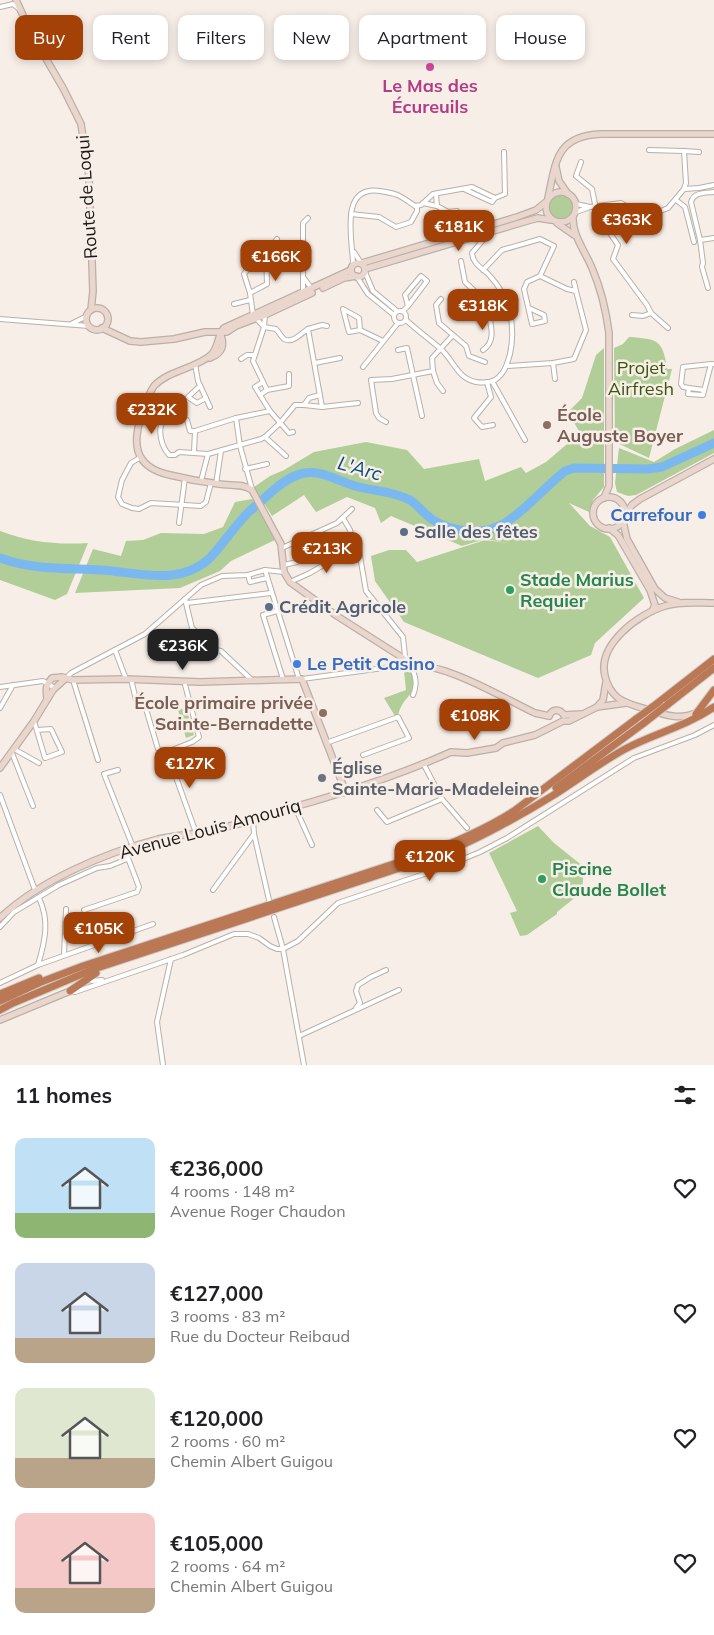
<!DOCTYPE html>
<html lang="en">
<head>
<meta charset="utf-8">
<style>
	:root { --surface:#fff; --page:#f2f2f2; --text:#202124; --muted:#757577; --accent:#a44106 }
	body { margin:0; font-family:Mulish,sans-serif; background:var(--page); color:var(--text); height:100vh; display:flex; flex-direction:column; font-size:19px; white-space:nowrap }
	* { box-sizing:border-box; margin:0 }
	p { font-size:16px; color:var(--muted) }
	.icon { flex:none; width:28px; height:28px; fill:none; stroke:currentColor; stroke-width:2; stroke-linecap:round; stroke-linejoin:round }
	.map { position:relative; height:1065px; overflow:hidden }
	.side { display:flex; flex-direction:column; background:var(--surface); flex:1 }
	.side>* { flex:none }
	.guide { position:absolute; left:15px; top:15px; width:685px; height:45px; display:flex; gap:10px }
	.price { position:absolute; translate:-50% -42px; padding:0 11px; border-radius:10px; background:var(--accent); color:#fff; font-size:16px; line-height:32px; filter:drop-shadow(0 1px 2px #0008) }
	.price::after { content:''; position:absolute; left:50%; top:30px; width:15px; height:11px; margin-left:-8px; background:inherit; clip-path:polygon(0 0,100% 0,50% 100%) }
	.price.selected { background:#222; color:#fff }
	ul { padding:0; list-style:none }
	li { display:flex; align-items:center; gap:15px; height:125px; padding:0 15px }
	li span { display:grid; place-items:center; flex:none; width:140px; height:100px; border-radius:10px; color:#555 }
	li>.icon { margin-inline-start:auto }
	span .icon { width:60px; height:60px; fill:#fffc; stroke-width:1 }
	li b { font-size:21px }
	h2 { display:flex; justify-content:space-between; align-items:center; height:60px; padding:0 15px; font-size:21px }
	.tag { padding:0 18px; border-radius:10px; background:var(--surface); box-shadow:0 2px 8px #0003; font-size:18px; line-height:45px }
	.tag.selected { background:var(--accent); color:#fff }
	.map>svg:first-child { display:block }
	.green { fill:#b1cd98 }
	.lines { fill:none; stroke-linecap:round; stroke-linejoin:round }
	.river { stroke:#7ab8ef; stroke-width:9 }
	.street-casing { stroke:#b8b0a9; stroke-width:6 }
	.secondary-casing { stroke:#b8b0a9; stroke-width:8 }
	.highway-casing { stroke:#cdcccc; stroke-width:9 }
	.street { stroke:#fff; stroke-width:4 }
	.secondary { stroke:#ead6cc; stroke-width:5.5 }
	.highway { stroke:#ba7855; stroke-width:7 }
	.highway-bridge-casing { stroke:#cdcccc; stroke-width:9; stroke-linecap:butt }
	.highway-bridge { stroke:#ba7855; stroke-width:7 }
	.hotel-dot { fill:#d1479c; stroke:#f7eee7; stroke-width:2 }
	.education-dot { fill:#8d6e63; stroke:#f7eee7; stroke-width:2 }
	.shop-dot { fill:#3f7fe0; stroke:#f7eee7; stroke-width:2 }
	.service-dot { fill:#5c6f8a; stroke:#f7eee7; stroke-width:2 }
	.leisure-dot { fill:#2e9e5b; stroke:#f7eee7; stroke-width:2 }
	.worship-dot { fill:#6b7280; stroke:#f7eee7; stroke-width:2 }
	.labels { text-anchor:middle; stroke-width:5; stroke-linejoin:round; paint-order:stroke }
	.hotel-label { font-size:18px; font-weight:bold; fill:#b23c85; stroke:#f7eee7 }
	.street-label { font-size:18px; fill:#1b1815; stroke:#f7eee7 }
	.park-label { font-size:18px; fill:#38570b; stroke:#f7eee7 }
	.education-label { font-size:18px; font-weight:bold; fill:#785e54; stroke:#f7eee7; text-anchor:start }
	.shop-label { font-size:18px; font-weight:bold; fill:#366cbe; stroke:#f7eee7; text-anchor:end }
	.service-label { font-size:18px; font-weight:bold; fill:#4e5e75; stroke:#f7eee7; text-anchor:start }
	.leisure-label { font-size:18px; font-weight:bold; fill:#27864d; stroke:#f7eee7; text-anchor:start }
	.worship-label { font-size:18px; font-weight:bold; fill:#5b616d; stroke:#f7eee7; text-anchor:start }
	.water-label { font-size:19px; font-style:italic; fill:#004b7d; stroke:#f7eee7 }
</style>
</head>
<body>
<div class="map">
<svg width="714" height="1065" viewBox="0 0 714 1065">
	<rect width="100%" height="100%" fill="#f7eee7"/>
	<g class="green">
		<circle cx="561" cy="207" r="12"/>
		<path d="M629,337C657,339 663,339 667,369H672L649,458L615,442L614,348L623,344Z"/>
		<path d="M604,348V487L593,500L589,512L569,503L590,526L610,537L644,598L595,643L591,655L538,678L404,622L375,581L371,556L389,550H406L417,562L485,540L508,543L485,539L462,546L391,516L381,523L375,508L347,497L316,512L304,495L272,516L254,487L270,476L284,470L314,452L366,442L407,450L424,469L479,459L485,481L521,467L526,473L546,462L580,433L568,412L582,398L596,355Z"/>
		<path d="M714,430V453L636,495L628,496L617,492L615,483L619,448L654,462L675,449Z"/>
		<path d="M252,499L277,539L231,561L220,571L180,588L75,593L93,549L121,556L126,541L143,540L161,533L204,534L223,527L235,502Z"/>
		<path d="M0,531C29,542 57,545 88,543L67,594L55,600L0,580Z"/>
		<path d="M411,669C421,697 404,692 398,715L395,716L384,698L406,690L404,671Z"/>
		<path d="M186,708L194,735L186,738L178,710Z"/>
		<path d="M538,826L554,843L584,867L582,892L557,912V914L527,935L520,936L510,913L517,911L489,853Z"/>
	</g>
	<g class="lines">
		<path class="river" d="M0,558C32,570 67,568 101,570C137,572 179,587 210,558C222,545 232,530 244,517C251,509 261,502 269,494C279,485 290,476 304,473C322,470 338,481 355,486C373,491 393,491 410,500C418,505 424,514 433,520C452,532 485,536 505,523C527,509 544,488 565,471L574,468L648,469L662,467L714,443"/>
		<defs>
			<g id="street">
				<path d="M0,7L13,4L18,8"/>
				<path d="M649,150L684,151L686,183L684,189"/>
				<path d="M684,151L699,152"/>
				<path d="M581,162L576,176L592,189L597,214L618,245L613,259L647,305L651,313L668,328"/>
				<path d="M436,194L437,206L448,212L457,211"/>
				<path d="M495,198L505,194L504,152"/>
				<path d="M676,200L685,207L694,242"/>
				<path d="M423,203L437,206"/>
				<path d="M576,204L590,207L576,212"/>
				<path d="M590,207L621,203L639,214H653L668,208L684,189L699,188L714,185"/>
				<path d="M351,214L379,217L396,227L411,222L417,211V206"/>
				<path d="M277,239L266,253L267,284L250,293L253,315L264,327L253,361L267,390L289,386V374"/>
				<path d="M700,240L714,238"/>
				<path d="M354,252L361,263"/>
				<path d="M461,261L465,282L482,298L486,315L489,316L510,313"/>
				<path d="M353,265C353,241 338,185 380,191C399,194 399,195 415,206L421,205L433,194L472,187L495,198L492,202L464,189"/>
				<path d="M248,269L244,274L250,293"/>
				<path d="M483,270L502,250L540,239L554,246L540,276L567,289L576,291L586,330L574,359L553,363L507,366"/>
				<path d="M365,272L373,291L397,311"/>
				<path d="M303,277L312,289"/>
				<path d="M357,277L368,294L394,315"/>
				<path d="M574,282L576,291"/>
				<path d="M708,288L702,267L703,263L700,240L691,202C694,192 705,193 714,192"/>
				<path d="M303,293V223L308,218"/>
				<path d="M441,299L436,305L439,323L453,335"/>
				<path d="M234,304L250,300"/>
				<path d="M529,308L544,315L545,321L532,324L524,289L527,282L540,276"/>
				<circle cx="400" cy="317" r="6"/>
				<path d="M403,311L408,306L427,281L421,276L405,295L408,306"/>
				<path d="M265,315L264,327L276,329C279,332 281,337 284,339C293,344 301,333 308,329L322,407L358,403"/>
				<path d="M632,315L643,316L651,313"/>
				<path d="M0,319L89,326"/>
				<path d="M406,320C417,330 429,339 441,349C454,361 457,378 476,382C483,383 489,383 495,380C504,374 507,365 510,354C516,326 510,298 490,276C483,268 473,265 472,253L489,233"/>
				<path d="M71,324L87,316"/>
				<path d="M308,329L322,325L327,326"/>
				<path d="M360,330L349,332L343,309L359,318L360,330L383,341"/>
				<path d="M398,350L407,348L422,416"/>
				<path d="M483,350C495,342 492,329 489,316"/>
				<path d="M241,359L247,355H254"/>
				<path d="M315,363L340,358"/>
				<path d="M553,363L555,379"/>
				<path d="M195,364L198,381L210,407"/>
				<path d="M363,367L398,323"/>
				<path d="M433,371L437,383L443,391"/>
				<path d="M492,381L525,440"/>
				<path d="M487,382L491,397L474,418L482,427L493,425"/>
				<path d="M200,386L188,397L197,403L206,398"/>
				<path d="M689,388L683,387L681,384L683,367L711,364"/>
				<path d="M267,390L260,395L270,411L236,418L195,431H190L187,420L174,414C154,418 159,443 169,455H175L179,452L208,454L261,439L265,437L280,423L295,405H304L322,407"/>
				<path d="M704,390L689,388L688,394L703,395L711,364H714"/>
				<path d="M260,395L255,387L263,382"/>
				<path d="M304,405L309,398L320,395"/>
				<path d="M270,411L289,433L293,432"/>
				<path d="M236,418L240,446L252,489"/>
				<path d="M386,422L379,418L376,413L371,380L392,379L433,371L432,358L453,335L466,346L469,356L485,362"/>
				<path d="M265,437L286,456"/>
				<path d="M194,452L195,431"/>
				<path d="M141,457L131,463L122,480L118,497L122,504L132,508L139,509L151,503L201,506L206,502L211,483"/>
				<path d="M245,469L267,464"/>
				<path d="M201,481L208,454"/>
				<path d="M216,484L221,451"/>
				<path d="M179,523L185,478"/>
				<path d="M314,534L326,564"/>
				<path d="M282,548L337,523L352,509"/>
				<path d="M284,565L297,562L321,551"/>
				<path d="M265,570L299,679"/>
				<path d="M248,575L250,582L267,578"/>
				<path d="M290,582L310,573L354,547"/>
				<path d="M185,599L192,628L216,650L221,651L253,681"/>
				<path d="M187,603L271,593"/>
				<path d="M277,611L263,615L283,679"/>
				<path d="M115,650L126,679"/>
				<path d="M411,664C415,676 418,683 413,695"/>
				<path d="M66,678L71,673L145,634L201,585L222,576L248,575L265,570L284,572"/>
				<path d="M131,679L136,700L146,709L158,749L167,752"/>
				<path d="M302,679L406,665L403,637L366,591L360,556L354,547L350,530L343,518"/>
				<path d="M73,680L98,760"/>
				<path d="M0,687L43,681L55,688"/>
				<path d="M0,708L13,685"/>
				<path d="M34,721L45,758L62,752L51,729L37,730"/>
				<path d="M326,743L398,717L409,738L363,755"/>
				<path d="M14,749L39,763"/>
				<path d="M167,752L192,742L199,737L184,681"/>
				<path d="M167,752L196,833"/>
				<path d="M12,753L33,806"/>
				<path d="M423,763L442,799L467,828"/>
				<path d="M118,770L104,774L133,847"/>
				<path d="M0,795L35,890"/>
				<path d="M295,807L312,845"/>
				<path d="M377,810L387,822L442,799"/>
				<path d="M253,821L254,834L269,900"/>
				<path d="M213,890L254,834"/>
				<path d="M84,910L137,892L139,887L125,850"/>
				<path d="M274,917L283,949L304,1065"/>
				<path d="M0,927L14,912L59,885L97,868L110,866L127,859"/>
				<path d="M64,955L66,909"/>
				<path d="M38,965C45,941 50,921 39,898"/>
				<path d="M87,979L92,981L102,980"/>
				<path d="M0,983L38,965L153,924"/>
				<path d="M70,991L75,992L183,955L234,934H248L259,938L270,946L277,949H283L298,941L338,903L439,869L480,852L507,838L634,758L695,735L714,725"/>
				<path d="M356,1008L360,1003L356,991L358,985L371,977L386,970"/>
				<path d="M299,1036L399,990"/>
				<path d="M163,1065L157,1022L171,959"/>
			</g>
			<g id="secondary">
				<path d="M16,0L31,33L63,88L81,124L89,177L93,291L91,310"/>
				<path d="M556,167L559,181L568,194"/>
				<circle cx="561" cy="207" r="15"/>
				<path d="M548,198C556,161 556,136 601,134H714"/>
				<path d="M573,217C572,235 585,251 592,268C601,289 606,310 609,333V486L604,498"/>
				<path d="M557,223L574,235"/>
				<circle cx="358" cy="270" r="7"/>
				<path d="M362,263L517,217L536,210L546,202"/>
				<path d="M365,269L527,221L538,218L551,220"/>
				<path d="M351,270L224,328C217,336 219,347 211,355C195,369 169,370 154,386C149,393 146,402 143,411C132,441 132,467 170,475C186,479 202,482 219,484C230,486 242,483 252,490L281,544L284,572L290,582L337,616L403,658L406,665C445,662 499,696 535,713L549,716"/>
				<path d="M323,288L344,278L356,276"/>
				<circle cx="97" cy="319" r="11"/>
				<path d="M102,328L130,341L141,342L174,339L205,332H227L236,326L265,315L312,293"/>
				<path d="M210,358C223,353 225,345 220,332"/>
				<circle cx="609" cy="513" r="16"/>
				<path d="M625,515L632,505L640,499L714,459"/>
				<path d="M623,521L627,539L655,589L665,598L678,602"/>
				<path d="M609,528L618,535L650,590L655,605L652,611"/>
				<path d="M47,699C46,690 45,686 52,678L62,677L73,680L126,679L200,682L302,679L346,793"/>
				<path d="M597,707L603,700L606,682"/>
				<path d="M698,712C681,720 667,716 650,710C639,707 628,705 618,698C611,692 607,685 605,676C597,645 638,614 665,606C680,601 698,603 714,603"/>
				<path d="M564,715L582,714"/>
				<path d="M549,716C552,709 559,708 564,715"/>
				<path d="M0,768L34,721L53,690L66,678"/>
				<path d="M0,918C40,880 105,853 158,839C172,836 185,835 199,833C216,829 233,825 251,821C265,818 279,811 294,807C347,792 400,775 451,752L467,753L496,748L503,743L535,735L563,721H569L597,707L626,703"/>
				<path d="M0,1020L70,991"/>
			</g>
			<g id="highway">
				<path d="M659,702L714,659"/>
				<path d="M667,705L714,668"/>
				<path d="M696,714L714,690"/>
				<path d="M556,788L644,723"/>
				<path d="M70,991L96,973"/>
				<path d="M0,994L39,978"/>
				<path d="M0,1001L41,982L83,966L418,856C451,844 484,830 514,811L636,719"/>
				<path d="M0,1010L13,1003L94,969L442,854C482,837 520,816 557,793C579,779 601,762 625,749C655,733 685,727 714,707"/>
			</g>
		</defs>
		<use href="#street" class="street-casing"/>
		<use href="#secondary" class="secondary-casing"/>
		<use href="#highway" class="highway-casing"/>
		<use href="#street" class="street"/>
		<use href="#secondary" class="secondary"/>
		<use href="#highway" class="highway"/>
		<defs>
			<g id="highway-bridge">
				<path d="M636,719L659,702"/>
				<path d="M644,723L667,705"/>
			</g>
		</defs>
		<use href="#highway-bridge" class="highway-bridge-casing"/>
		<use href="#highway-bridge" class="highway-bridge"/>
	</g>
	<circle class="hotel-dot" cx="430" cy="67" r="5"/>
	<g class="education-dot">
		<circle cx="547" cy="425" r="5"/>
		<circle cx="323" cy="713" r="5"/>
	</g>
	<g class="shop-dot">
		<circle cx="702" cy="515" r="5"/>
		<circle cx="297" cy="664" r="5"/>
	</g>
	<g class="service-dot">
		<circle cx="404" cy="532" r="5"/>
		<circle cx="269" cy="607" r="5"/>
	</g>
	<g class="leisure-dot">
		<circle cx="510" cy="590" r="5"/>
		<circle cx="542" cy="879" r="5"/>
	</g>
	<circle class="worship-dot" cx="322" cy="778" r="5"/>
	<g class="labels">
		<g class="hotel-label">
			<text x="430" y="92">Le Mas des<tspan x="430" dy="21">Écureuils</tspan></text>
		</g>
		<g class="street-label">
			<text transform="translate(87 197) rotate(-94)" y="6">Route de Loqui</text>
			<text transform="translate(210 829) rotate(-15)" y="6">Avenue Louis Amouriq</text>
		</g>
		<g class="park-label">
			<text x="641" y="374">Projet<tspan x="641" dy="21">Airfresh</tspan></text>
		</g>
		<g class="education-label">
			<text x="557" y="421">École<tspan x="557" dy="21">Auguste Boyer</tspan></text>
			<text x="313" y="709" text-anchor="end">École primaire privée<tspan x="313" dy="21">Sainte-Bernadette</tspan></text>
		</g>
		<g class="shop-label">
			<text x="692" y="521">Carrefour</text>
			<text x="307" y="670" text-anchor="start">Le Petit Casino</text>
		</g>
		<g class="service-label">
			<text x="414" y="538">Salle des fêtes</text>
			<text x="279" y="613">Crédit Agricole</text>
		</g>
		<g class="leisure-label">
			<text x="520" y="586">Stade Marius<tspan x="520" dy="21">Requier</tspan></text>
			<text x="552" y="875">Piscine<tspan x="552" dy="21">Claude Bollet</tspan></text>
		</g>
		<g class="worship-label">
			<text x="332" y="774">Église<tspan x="332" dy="21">Sainte-Marie-Madeleine</tspan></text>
		</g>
		<g class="water-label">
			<text transform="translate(360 468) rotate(16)" y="7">L'Arc</text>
		</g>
	</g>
</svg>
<b class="price" style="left:627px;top:245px">€363K</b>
<b class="price" style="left:459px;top:252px">€181K</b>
<b class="price" style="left:276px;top:282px">€166K</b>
<b class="price" style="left:483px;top:331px">€318K</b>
<b class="price" style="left:152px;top:435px">€232K</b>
<b class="price" style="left:327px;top:574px">€213K</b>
<b class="price selected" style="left:183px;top:671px">€236K</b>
<b class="price" style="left:475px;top:741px">€108K</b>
<b class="price" style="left:190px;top:789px">€127K</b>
<b class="price" style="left:430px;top:882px">€120K</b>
<b class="price" style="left:99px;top:954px">€105K</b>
<div class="guide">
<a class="tag selected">Buy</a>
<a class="tag">Rent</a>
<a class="tag">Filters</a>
<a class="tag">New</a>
<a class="tag">Apartment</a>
<a class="tag">House</a>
</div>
</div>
<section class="side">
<h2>11 homes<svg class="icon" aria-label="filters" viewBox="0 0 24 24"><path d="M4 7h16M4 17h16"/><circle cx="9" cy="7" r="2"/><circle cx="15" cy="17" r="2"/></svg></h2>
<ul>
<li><span style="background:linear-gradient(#bfe0f5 75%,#8fb573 0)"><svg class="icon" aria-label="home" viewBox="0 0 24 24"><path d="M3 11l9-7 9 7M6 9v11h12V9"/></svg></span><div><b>€236,000</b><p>4 rooms · 148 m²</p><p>Avenue Roger Chaudon</p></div><svg class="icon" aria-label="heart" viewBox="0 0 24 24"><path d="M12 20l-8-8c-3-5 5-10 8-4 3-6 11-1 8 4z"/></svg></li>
<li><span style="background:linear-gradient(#c9d6e8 75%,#b9a48a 0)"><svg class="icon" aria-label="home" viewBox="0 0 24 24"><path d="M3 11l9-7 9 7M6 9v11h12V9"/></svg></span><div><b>€127,000</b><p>3 rooms · 83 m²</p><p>Rue du Docteur Reibaud</p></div><svg class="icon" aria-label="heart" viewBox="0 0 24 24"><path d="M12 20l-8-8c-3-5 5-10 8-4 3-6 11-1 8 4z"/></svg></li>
<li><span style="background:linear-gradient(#dfe7d0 70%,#b9a48a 0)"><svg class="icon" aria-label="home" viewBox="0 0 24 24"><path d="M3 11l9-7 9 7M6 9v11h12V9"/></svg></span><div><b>€120,000</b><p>2 rooms · 60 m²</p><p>Chemin Albert Guigou</p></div><svg class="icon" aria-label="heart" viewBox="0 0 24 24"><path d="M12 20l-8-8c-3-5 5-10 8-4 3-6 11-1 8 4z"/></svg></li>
<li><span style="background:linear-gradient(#f6c9c9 75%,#b9a48a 0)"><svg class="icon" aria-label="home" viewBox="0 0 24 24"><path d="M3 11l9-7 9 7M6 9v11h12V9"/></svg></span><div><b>€105,000</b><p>2 rooms · 64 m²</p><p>Chemin Albert Guigou</p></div><svg class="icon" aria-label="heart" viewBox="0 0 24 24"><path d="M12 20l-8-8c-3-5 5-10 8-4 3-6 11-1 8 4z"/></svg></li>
</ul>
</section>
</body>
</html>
